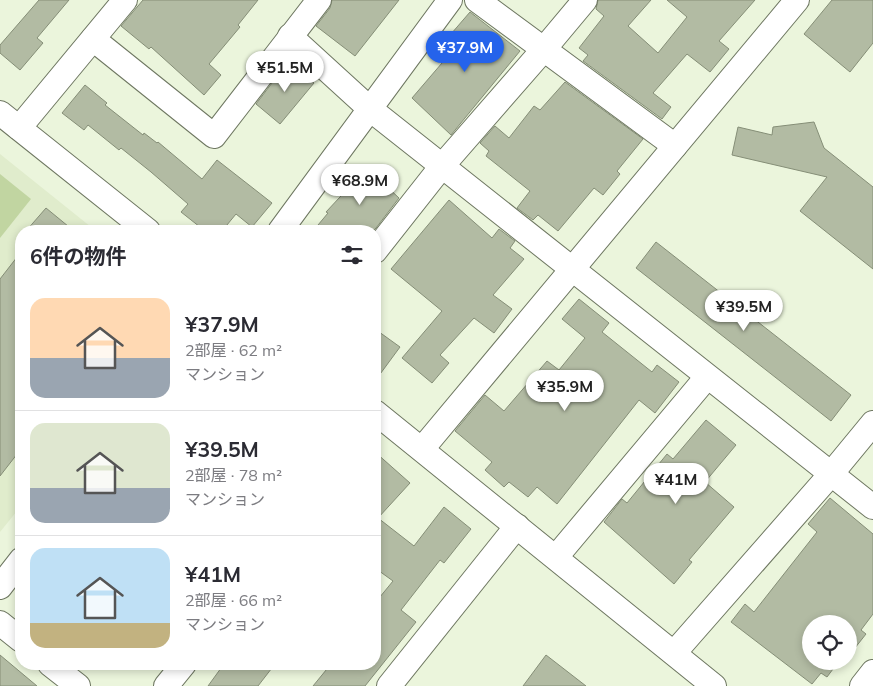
<!DOCTYPE html>
<html lang="ja">
<head>
<meta charset="utf-8">
<style>
	:root { --surface:#fff; --page:#f2f2f3; --text:#2b2b33; --muted:#7c7c81; --line:#e1e1e2; --accent:#2563eb }
	body { margin:0; font-family:Mulish,"Noto Sans JP",sans-serif; background:var(--page); color:var(--text); height:100vh; display:flex; flex-direction:column; font-size:19px; white-space:nowrap }
	* { box-sizing:border-box; margin:0 }
	p { font-size:16px; color:var(--muted) }
	.icon { flex:none; width:28px; height:28px; fill:none; stroke:currentColor; stroke-width:2; stroke-linecap:round; stroke-linejoin:round }
	.map { position:relative; flex:1; overflow:hidden }
	.panel { position:absolute; left:15px; top:225px; width:366px; height:445px; display:flex; flex-direction:column; background:var(--surface); border-radius:20px; box-shadow:0 2px 8px #0003 }
	.panel>* { flex:none }
	.controls { position:absolute; left:802px; top:615px; display:grid; gap:10px }
	.controls a { display:grid; place-items:center; width:55px; height:55px; border-radius:50%; background:var(--surface); box-shadow:0 2px 8px #0003; font-size:25px }
	.price { position:absolute; translate:-50% -42px; padding:0 11px; border-radius:18px; background:#fff; color:#222; font-size:16px; line-height:32px; filter:drop-shadow(0 1px 2px #0008) }
	.price::after { content:''; position:absolute; left:50%; top:30px; width:15px; height:11px; margin-left:-8px; background:inherit; clip-path:polygon(0 0,100% 0,50% 100%) }
	.price.on { background:var(--accent); color:#fff }
	ul { padding:0; list-style:none }
	li { display:flex; align-items:center; gap:15px; height:125px; padding:0 15px }
	li+li { border-top:1px solid var(--line) }
	li span { display:grid; place-items:center; flex:none; width:140px; height:100px; border-radius:15px; color:#555 }
	li>.icon { margin-inline-start:auto }
	span .icon { width:60px; height:60px; fill:#fffc; stroke-width:1 }
	li b { font-size:21px }
	h2 { display:flex; justify-content:space-between; align-items:center; height:60px; padding:0 15px; font-size:21px }
	.map>svg:first-child { display:block }
	.built { fill:#e0eccc }
	.pitch { fill:#c1d5a1 }
	.building { fill:#b2bba3; stroke:#858e77 }
	.lines { fill:none; stroke-linecap:round; stroke-linejoin:round }
	.street-casing { stroke:#6e7761; stroke-width:26 }
	.street { stroke:#fff; stroke-width:24 }
</style>
</head>
<body>
<div class="map">
<svg width="873" height="686" viewBox="0 0 873 686">
	<rect width="100%" height="100%" fill="#ebf5dc"/>
	<path class="built" d="M0,154L96,231H21V506L0,532Z"/>
	<path class="pitch" d="M0,174L31,199L0,238Z"/>
	<g class="building">
		<path d="M39,0H69L37,38L43,43L20,70L0,53V45Z"/>
		<path d="M143,0H258L238,25L240,27L209,64L221,75L204,95L151,47L149,49L121,26Z"/>
		<path d="M332,0H399L355,56L316,26L330,8Z"/>
		<path d="M598,0H651L628,26L658,53L687,17L667,0H755L719,41L729,49L710,72L687,54L653,93L671,107L662,119L583,61L588,55L579,48L604,16L596,9Z"/>
		<path d="M832,0H873V43L850,72L804,34Z"/>
		<path d="M470,12L520,51L451,135L412,98L460,42L451,34Z"/>
		<path d="M288,62L314,83L280,124L256,104Z"/>
		<path d="M565,82L643,139L617,171L620,174L603,195L594,188L558,231L538,215L533,220L517,208L530,191L486,156L489,151L480,143L495,126L509,138L534,106L540,110Z"/>
		<path d="M85,85L107,103L105,105L143,135L144,133L157,143L158,142L202,179L217,160L272,203L252,227L236,214L222,231H205L181,212L188,204L151,172L121,148L119,150L88,125L84,130L62,113Z"/>
		<path d="M814,122L824,148L873,187V269L800,211L827,177L732,155L738,127L772,135L773,127Z"/>
		<path d="M367,168L399,198L376,228L373,231H313L328,213L326,212Z"/>
		<path d="M449,200L492,238L499,229L515,241L510,248L524,259L493,295L512,309L494,333L474,318L440,355L449,363L432,383L402,358L442,311L391,269Z"/>
		<path d="M46,208L74,231H26Z"/>
		<path d="M656,242L851,395L831,421L636,268Z"/>
		<path d="M21,252V449L0,476V279Z"/>
		<path d="M579,299L609,323L602,332L652,372L657,365L679,382L655,413L639,400L557,504L537,487L528,497L509,482L504,487L485,470L492,462L455,431L485,395L504,411L547,361L559,370L585,338L562,319Z"/>
		<path d="M375,329L400,347L375,381Z"/>
		<path d="M706,420L736,445L705,482L734,507L689,560L692,562L674,584L604,522L622,499L627,503L667,454L673,459Z"/>
		<path d="M375,452L410,483L378,518L414,546L444,507L471,529L444,563L440,560L401,610L416,622L365,686H313L331,664H375V603L393,581L375,568Z"/>
		<path d="M830,498L873,534V614L861,630L866,634L851,653L849,652V624H811V661H839L827,677L821,673L812,684L731,622L745,604L754,612L817,532L808,524Z"/>
		<path d="M0,655L37,686H0Z"/>
		<path d="M546,655L586,686H523Z"/>
		<path d="M224,664H275L258,686H208Z"/>
	</g>
	<g class="lines">
		<defs>
			<g id="street">
				<path d="M477,0L675,146"/>
				<path d="M290,36L370,109L873,507"/>
				<path d="M93,39L214,136L319,0"/>
				<path d="M0,113L148,231"/>
				<path d="M19,128L125,0"/>
				<path d="M280,231L450,0"/>
				<path d="M375,251L442,166L544,49L585,0"/>
				<path d="M375,412L714,686"/>
				<path d="M422,449L797,0"/>
				<path d="M556,557L707,377"/>
				<path d="M0,587L21,560"/>
				<path d="M0,623L21,640"/>
				<path d="M674,653L831,474L873,423"/>
				<path d="M50,664L78,686"/>
				<path d="M166,686L184,664"/>
				<path d="M389,686L517,526"/>
				<path d="M862,686L873,672"/>
			</g>
		</defs>
		<use href="#street" class="street-casing"/>
		<use href="#street" class="street"/>
	</g>
</svg>
<div class="controls">
<a><svg class="icon" aria-label="locate" viewBox="0 0 24 24"><circle cx="12" cy="12" r="6"/><path d="M12 2v4M12 18v4M2 12h4M18 12h4"/></svg></a>
</div>
<b class="price on" style="left:465px;top:73px">¥37.9M</b>
<b class="price" style="left:285px;top:93px">¥51.5M</b>
<b class="price" style="left:360px;top:206px">¥68.9M</b>
<b class="price" style="left:744px;top:332px">¥39.5M</b>
<b class="price" style="left:565px;top:412px">¥35.9M</b>
<b class="price" style="left:676px;top:505px">¥41M</b>
<section class="panel">
<h2>6件の物件<svg class="icon" aria-label="filters" viewBox="0 0 24 24"><path d="M4 7h16M4 17h16"/><circle cx="9" cy="7" r="2"/><circle cx="15" cy="17" r="2"/></svg></h2>
<ul>
<li><span style="background:linear-gradient(#ffd9b3 60%,#9aa5b1 0)"><svg class="icon" aria-label="home" viewBox="0 0 24 24"><path d="M3 11l9-7 9 7M6 9v11h12V9"/></svg></span><div><b>¥37.9M</b><p>2部屋 · 62 m²</p><p>マンション</p></div></li>
<li><span style="background:linear-gradient(#dfe7d0 65%,#9aa5b1 0)"><svg class="icon" aria-label="home" viewBox="0 0 24 24"><path d="M3 11l9-7 9 7M6 9v11h12V9"/></svg></span><div><b>¥39.5M</b><p>2部屋 · 78 m²</p><p>マンション</p></div></li>
<li><span style="background:linear-gradient(#bfe0f5 75%,#c2b280 0)"><svg class="icon" aria-label="home" viewBox="0 0 24 24"><path d="M3 11l9-7 9 7M6 9v11h12V9"/></svg></span><div><b>¥41M</b><p>2部屋 · 66 m²</p><p>マンション</p></div></li>
</ul>
</section>
</div>
</body>
</html>
